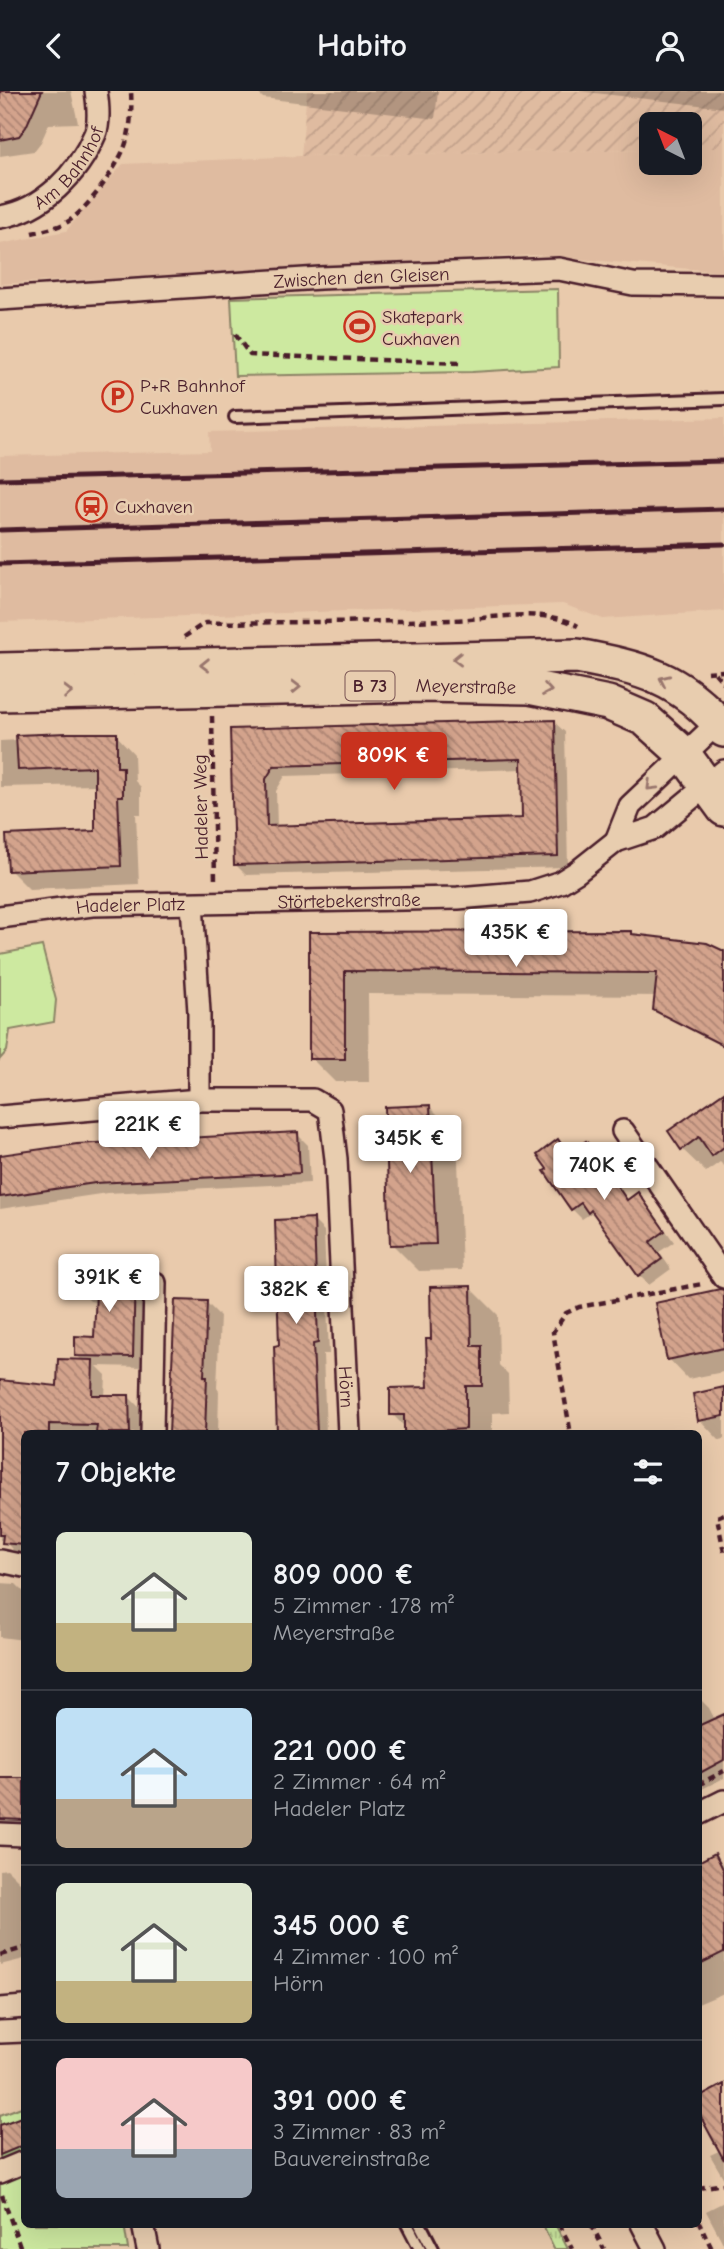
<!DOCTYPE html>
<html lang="de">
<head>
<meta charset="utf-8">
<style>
	:root { --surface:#171b24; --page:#20242c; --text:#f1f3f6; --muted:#9ea1a6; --line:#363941; --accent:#c8321e }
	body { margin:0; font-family:"Comic Neue",sans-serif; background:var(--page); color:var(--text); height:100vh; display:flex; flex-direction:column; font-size:26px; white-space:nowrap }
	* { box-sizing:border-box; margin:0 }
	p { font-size:23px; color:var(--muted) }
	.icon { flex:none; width:38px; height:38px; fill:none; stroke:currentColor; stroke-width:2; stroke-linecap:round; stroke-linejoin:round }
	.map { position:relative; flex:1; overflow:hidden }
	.sheet { position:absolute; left:21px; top:1339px; width:681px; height:798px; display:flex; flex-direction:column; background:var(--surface); border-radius:10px; box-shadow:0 7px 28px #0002 }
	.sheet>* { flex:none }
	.needle { width:46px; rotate:318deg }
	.fabs { position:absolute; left:639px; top:21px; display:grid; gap:14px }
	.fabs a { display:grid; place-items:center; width:63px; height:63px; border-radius:10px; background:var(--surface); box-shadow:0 7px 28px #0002; font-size:35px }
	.price { position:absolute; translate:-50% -60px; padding:0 16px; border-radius:7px; background:#fff; color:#222; font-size:23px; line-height:46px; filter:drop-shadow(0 2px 4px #0008) }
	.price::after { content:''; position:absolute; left:50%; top:42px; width:21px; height:16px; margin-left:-10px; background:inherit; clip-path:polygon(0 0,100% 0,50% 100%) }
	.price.active { background:var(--accent); color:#fff }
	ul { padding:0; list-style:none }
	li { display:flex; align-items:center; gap:21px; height:175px; padding:0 35px }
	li+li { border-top:2px solid var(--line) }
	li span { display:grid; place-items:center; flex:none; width:196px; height:140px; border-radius:10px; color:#555 }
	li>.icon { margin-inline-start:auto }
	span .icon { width:84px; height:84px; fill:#fffc; stroke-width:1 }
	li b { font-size:30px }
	h2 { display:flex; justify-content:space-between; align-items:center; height:84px; padding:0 35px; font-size:30px }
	header { display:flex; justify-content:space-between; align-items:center; height:91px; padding:0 35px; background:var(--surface); font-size:32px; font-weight:700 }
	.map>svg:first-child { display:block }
	.built { fill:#dfbba0 }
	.industrial { fill:url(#industrial-furrows) }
	.grass { fill:url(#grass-tufts); stroke:#8c8466; stroke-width:2 }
	.park { fill:#cde9a0; stroke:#8c8466; stroke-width:2 }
	.shadow { fill:#0003; fill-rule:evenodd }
	.building { fill:url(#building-back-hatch); stroke:#4a1f2b; stroke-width:2; fill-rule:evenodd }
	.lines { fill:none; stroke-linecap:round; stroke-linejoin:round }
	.service-casing { stroke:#4a1f2b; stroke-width:16 }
	.minor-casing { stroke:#4a1f2b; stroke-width:26 }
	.primary-casing { stroke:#4a1f2b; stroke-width:38 }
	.path { stroke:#4a1f2b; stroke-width:4.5; stroke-dasharray:7 5; stroke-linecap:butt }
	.service { stroke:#e8cdaf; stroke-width:10 }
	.minor { stroke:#e8cdaf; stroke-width:21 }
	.primary { stroke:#e8cdaf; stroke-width:33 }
	.rail { stroke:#4a1f2b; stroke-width:5 }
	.oneway { stroke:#99766d }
	.labels { text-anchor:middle; stroke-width:5; stroke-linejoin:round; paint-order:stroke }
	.shield { fill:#e8cdaf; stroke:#795353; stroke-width:2 }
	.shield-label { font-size:18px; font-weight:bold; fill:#4a1f2b }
	.street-label { font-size:19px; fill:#4a1f2b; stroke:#e8cdaf }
	.poi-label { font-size:19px; fill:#4a1f2b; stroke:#e8cdaf; text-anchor:start }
</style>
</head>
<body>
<header><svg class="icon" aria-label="back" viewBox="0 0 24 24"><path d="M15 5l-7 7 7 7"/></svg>Habito<svg class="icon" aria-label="person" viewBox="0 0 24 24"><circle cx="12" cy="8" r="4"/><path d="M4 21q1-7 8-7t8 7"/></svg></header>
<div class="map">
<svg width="724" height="2158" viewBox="0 0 724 2158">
	<defs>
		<pattern id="industrial-furrows" width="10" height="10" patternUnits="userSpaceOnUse" patternTransform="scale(1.75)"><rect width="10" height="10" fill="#dfbba0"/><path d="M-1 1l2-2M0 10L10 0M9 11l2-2" fill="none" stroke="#c1a08a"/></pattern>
		<pattern id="grass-tufts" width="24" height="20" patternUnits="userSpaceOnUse" patternTransform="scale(1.75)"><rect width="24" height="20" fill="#cde9a0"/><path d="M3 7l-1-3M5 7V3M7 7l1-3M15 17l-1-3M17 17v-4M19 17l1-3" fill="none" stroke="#b2c78a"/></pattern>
		<pattern id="building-back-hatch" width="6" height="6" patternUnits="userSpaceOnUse" patternTransform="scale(1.75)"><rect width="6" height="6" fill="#d3a38c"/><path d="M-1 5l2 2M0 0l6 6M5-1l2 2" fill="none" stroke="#ad8473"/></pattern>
	</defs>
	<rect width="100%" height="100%" fill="#e9caac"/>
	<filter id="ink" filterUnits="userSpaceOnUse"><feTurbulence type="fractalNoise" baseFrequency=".0143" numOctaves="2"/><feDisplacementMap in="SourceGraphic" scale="14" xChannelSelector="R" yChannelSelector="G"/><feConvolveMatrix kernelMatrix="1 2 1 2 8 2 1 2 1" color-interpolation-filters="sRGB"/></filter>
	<g filter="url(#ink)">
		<g class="built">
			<path d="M690,57H724V181L535,164L0,193V153L66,140L123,73L301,65L651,58V72H690Z"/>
			<path d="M724,327V520L603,528L563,513L0,531V365L210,360L209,341Z"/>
		</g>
		<path class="industrial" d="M307,0H724V57H690V33H651V58L301,65Z"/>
		<path class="grass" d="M542,2133H555L568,2158H554Z"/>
		<g class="park">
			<path d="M558,198L559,276L472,281L235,285L231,207Z"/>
			<path d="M42,855L56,909L54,931L10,939L7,960L0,968V863Z"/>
			<path d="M24,2015V2133H124L128,2158H0V2024Z"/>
		</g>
		<g class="shadow">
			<path d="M0,0H71L78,32L49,33L41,51L34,60L0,65Z"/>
			<path d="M256,0H438L435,28L263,7Z"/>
			<path d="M578,0H724V17Z"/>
			<path d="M554,631L565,641L568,776L246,784L236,774L232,639ZM523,678L524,729L277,736L276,700L285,685Z"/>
			<path d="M116,644L134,663L135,690L141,696V723H136L139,793L29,798L10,779L97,742V694L0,696V650Z"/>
			<path d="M632,841L635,845L724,862V954L669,905L368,903L369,991H335L311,967V843Z"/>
			<path d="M724,1007V1075L720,1071L706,1081L682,1058Z"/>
			<path d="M430,1016L457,1043L462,1179L419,1180L392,1153Z"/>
			<path d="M297,1043L308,1054L310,1092L107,1102L0,1118V1066Z"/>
			<path d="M558,1051L570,1064L586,1053L596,1063L629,1110L638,1104L648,1114L674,1151L659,1161L671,1178L649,1194L639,1184L600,1130L591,1122L582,1128L572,1118Z"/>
			<path d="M313,1129L324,1140L329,1263H323L326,1342H279L276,1256H281Z"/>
			<path d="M135,1184L146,1195L143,1276L97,1275L106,1284L105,1306H129L142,1319L141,1342H24V1465L17,1464L4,1449H0V1290L59,1297L83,1271L77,1264L96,1248L97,1211L90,1210L79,1199Z"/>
			<path d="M471,1197L498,1224L499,1274L508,1283L509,1321L492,1322V1342H406V1337L392,1323L430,1298L433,1250Z"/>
			<path d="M724,1200V1283L723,1281L688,1288L669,1268Z"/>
			<path d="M176,1211L207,1212L220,1225L217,1297L219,1300L218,1342H171Z"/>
			<path d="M724,1298V1348L719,1349L700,1329Z"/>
			<path d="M0,1492L16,1493L24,1501V1549L0,1546Z"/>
			<path d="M698,1606L709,1617L715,1629L724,1625V1687L698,1700Z"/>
			<path d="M0,1688H24V1740L0,1739Z"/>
			<path d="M714,1764L724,1774V1902L698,1913V1851Z"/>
			<path d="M7,1778L23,1794L24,1868L0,1874V1779Z"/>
			<path d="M724,1995V2088L710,2064L721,2059Z"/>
			<path d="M23,2027L24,2029V2069L0,2078V2036Z"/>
			<path d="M724,2111V2154L706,2120Z"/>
		</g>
		<g class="building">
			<path d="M0,0H42L26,36L19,45L0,49Z"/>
			<path d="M555,629L558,765L234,774L230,638ZM521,668L522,727L267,735L266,688L274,675Z"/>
			<path d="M67,642H117V676H123V705H118L121,775L8,780L6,744L95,740V676L18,679L16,644Z"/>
			<path d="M632,840V843L707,852L724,860V955L653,919L657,882L345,880V968H309V841Z"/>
			<path d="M724,1001V1056L712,1065L699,1046L681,1059L668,1040Z"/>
			<path d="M430,1014L436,1153L390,1154L385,1016Z"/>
			<path d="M298,1041L300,1082L95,1092L0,1106V1064L77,1053Z"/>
			<path d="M558,1048L568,1063L586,1050L627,1109L638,1101L665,1140L650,1151L662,1168L638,1185L591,1119L588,1122L581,1112L571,1119L544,1080L547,1078L537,1064Z"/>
			<path d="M314,1127L318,1252L313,1253L317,1342H277L274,1255L279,1254L275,1129Z"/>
			<path d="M78,1180L135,1182L133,1266L75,1265V1245L94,1246L95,1223L96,1201L77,1200Z"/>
			<path d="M471,1195L472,1255H482V1295H466V1338L404,1342V1324H390V1297L428,1296L426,1248H431L430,1196Z"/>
			<path d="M720,1198L724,1199V1257L667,1269L655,1212Z"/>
			<path d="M175,1209L207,1210L204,1285H207L205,1342H169Z"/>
			<path d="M58,1268L93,1269L92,1304H129L130,1342H96L97,1334L49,1333V1342H24V1454L2,1452L3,1444H0V1289L57,1295Z"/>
			<path d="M724,1296V1325L698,1330L693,1303Z"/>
			<path d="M724,1623V1669L698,1683V1635Z"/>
			<path d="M0,1687H24V1729L0,1728Z"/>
			<path d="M715,1762L724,1780V1861L698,1874V1771Z"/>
			<path d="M724,1993V2069L698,2021V2007Z"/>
			<path d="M24,2025V2054L0,2064V2034Z"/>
		</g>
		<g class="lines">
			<defs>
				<g id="service">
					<path d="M235,326L724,308"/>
					<path d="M407,2133L420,2158"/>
					<path d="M420,2133L433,2158"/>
				</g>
				<g id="minor">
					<path id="s1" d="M0,126C43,119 78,83 95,43C100,31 98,13 96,0"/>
					<path id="s2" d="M0,208L320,187L559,178L633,193L724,194"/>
					<path d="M616,750L630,715L724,626"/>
					<path d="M192,813L199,921V1009"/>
					<path id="s3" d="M0,826L92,814L458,807L530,801L561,791L577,781L616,750L655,737L724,680"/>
					<path id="s4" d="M0,1026L199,1009H313L330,1019L336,1068L349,1342"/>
					<path d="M623,1040L724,1186"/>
					<path d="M152,1342L155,1192"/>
					<path d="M0,1470L24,1475"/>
					<path d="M698,1723L724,1710"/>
					<path d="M0,1743L24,1744"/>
					<path d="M0,1918L24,1916"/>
					<path d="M0,1941L24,1940"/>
					<path d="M0,2081L24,2071"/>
					<path d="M143,2133L148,2158"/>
					<path d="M642,2133L655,2158"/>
				</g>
				<g id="primary">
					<path d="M0,579L577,565C640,577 681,586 724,639"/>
					<path id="s5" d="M0,603L422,594L529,596L608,612L645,628L683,662L724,718"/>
				</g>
			</defs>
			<use href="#service" class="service-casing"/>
			<use href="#minor" class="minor-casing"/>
			<use href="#primary" class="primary-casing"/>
			<g class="path">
				<path d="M32,142C44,139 58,137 69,130C89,116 116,78 125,55C131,39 132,17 131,0"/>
				<path d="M235,243L250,264L461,272"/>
				<path d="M184,546L205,532C287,531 370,531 452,529C490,528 545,516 578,535"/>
				<path d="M707,581L724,580"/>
				<path d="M715,582L724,592"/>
				<path d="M212,625L215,791"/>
				<path d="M570,1338L553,1241L566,1222L579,1216L702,1193"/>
				<path d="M724,1423L717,1426L724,1461"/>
				<path d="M698,1694L724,1680"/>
				<path d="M0,1864L24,1857"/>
				<path d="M698,2097L724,2093"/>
				<path d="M2,2104L21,2158"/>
				<path d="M698,2129L712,2158"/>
				<path d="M559,2133L572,2158"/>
				<path d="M591,2133L604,2158"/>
			</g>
			<use href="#service" class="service"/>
			<use href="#minor" class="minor"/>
			<use href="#primary" class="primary"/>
			<g class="rail">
				<path d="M0,388L724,370"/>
				<path d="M0,439L724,418"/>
				<path d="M0,473L724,453"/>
			</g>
		</g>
		<defs><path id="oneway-chevron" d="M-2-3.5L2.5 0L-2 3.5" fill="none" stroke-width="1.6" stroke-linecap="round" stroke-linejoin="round" transform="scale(1.75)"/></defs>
		<g class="oneway">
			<use href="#oneway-chevron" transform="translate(457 568) rotate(179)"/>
			<use href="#oneway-chevron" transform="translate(205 574) rotate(179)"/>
			<use href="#oneway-chevron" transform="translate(664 589) rotate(-155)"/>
			<use href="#oneway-chevron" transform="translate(296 596) rotate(-1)"/>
			<use href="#oneway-chevron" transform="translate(547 599) rotate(10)"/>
			<use href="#oneway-chevron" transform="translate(68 601) rotate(-1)"/>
			<use href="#oneway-chevron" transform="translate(651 695) rotate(136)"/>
		</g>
	</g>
	<defs>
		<symbol id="stadium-ring" viewBox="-11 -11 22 22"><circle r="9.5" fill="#e8cdaf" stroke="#c8321e" stroke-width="1.5"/><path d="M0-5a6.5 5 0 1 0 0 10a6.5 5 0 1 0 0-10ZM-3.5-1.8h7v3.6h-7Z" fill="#c8321e"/></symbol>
		<symbol id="parking-ring" viewBox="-11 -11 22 22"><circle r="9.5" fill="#e8cdaf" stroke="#c8321e" stroke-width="1.5"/><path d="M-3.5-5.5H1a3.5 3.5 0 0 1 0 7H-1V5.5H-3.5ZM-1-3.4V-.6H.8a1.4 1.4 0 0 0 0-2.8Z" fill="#c8321e"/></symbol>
		<symbol id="station-ring" viewBox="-11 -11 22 22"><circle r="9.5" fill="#e8cdaf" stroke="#c8321e" stroke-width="1.5"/><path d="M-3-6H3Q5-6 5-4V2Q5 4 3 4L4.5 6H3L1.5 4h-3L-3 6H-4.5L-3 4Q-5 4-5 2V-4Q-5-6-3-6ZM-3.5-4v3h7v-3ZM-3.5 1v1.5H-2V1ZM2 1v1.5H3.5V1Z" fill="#c8321e"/></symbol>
	</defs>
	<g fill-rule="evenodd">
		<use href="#stadium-ring" x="342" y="218" width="35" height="35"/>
		<use href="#parking-ring" x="100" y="288" width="35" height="35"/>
		<use href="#station-ring" x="74" y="398" width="35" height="35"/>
	</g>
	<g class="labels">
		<rect class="shield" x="345.5" y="580.5" width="49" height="29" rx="5"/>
		<g class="shield-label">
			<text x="370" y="601">B 73</text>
		</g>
		<g class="street-label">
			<text dy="7" stroke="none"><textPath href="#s1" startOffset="88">Am Bahnhof</textPath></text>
			<text dy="7" stroke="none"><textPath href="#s2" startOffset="362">Zwischen den Gleisen</textPath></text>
			<text dy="7" stroke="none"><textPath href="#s5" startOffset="466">Meyerstraße</textPath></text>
			<text transform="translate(200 716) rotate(-91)" y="7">Hadeler Weg</text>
			<text dy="7" stroke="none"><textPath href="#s3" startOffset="350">Störtebekerstraße</textPath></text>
			<text dy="7" stroke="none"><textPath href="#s3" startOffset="131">Hadeler Platz</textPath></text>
			<text dy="7" stroke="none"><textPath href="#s4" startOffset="611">Hörn</textPath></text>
		</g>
		<g class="poi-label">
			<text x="382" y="232">Skatepark<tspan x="382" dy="22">Cuxhaven</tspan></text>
			<text x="140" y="301">P+R Bahnhof<tspan x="140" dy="22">Cuxhaven</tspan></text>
			<text x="115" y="422">Cuxhaven</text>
		</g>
	</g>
</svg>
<div class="fabs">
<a><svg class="needle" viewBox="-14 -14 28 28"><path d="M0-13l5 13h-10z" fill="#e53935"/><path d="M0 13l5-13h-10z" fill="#9ea1a6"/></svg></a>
</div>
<b class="price active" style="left:394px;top:701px">809K €</b>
<b class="price" style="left:516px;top:878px">435K €</b>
<b class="price" style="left:149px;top:1070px">221K €</b>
<b class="price" style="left:410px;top:1084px">345K €</b>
<b class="price" style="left:604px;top:1111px">740K €</b>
<b class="price" style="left:109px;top:1223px">391K €</b>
<b class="price" style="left:296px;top:1235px">382K €</b>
<section class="sheet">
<h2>7 Objekte<svg class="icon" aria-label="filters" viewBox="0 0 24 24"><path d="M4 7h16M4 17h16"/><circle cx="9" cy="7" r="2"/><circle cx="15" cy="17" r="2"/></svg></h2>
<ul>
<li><span style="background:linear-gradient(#dfe7d0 65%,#c2b280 0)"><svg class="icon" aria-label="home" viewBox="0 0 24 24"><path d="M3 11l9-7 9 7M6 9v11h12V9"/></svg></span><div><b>809 000 €</b><p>5 Zimmer · 178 m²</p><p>Meyerstraße</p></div></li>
<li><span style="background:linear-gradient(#bfe0f5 65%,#b9a48a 0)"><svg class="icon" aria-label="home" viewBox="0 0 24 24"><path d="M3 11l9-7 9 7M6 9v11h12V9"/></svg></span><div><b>221 000 €</b><p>2 Zimmer · 64 m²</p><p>Hadeler Platz</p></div></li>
<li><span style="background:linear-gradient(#dfe7d0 70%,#c2b280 0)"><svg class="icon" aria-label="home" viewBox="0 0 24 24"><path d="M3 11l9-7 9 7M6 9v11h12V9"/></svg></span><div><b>345 000 €</b><p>4 Zimmer · 100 m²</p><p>Hörn</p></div></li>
<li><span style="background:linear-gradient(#f6c9c9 65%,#9aa5b1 0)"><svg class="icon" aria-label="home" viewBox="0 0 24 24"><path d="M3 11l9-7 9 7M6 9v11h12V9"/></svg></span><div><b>391 000 €</b><p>3 Zimmer · 83 m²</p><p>Bauvereinstraße</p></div></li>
</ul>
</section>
</div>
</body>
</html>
